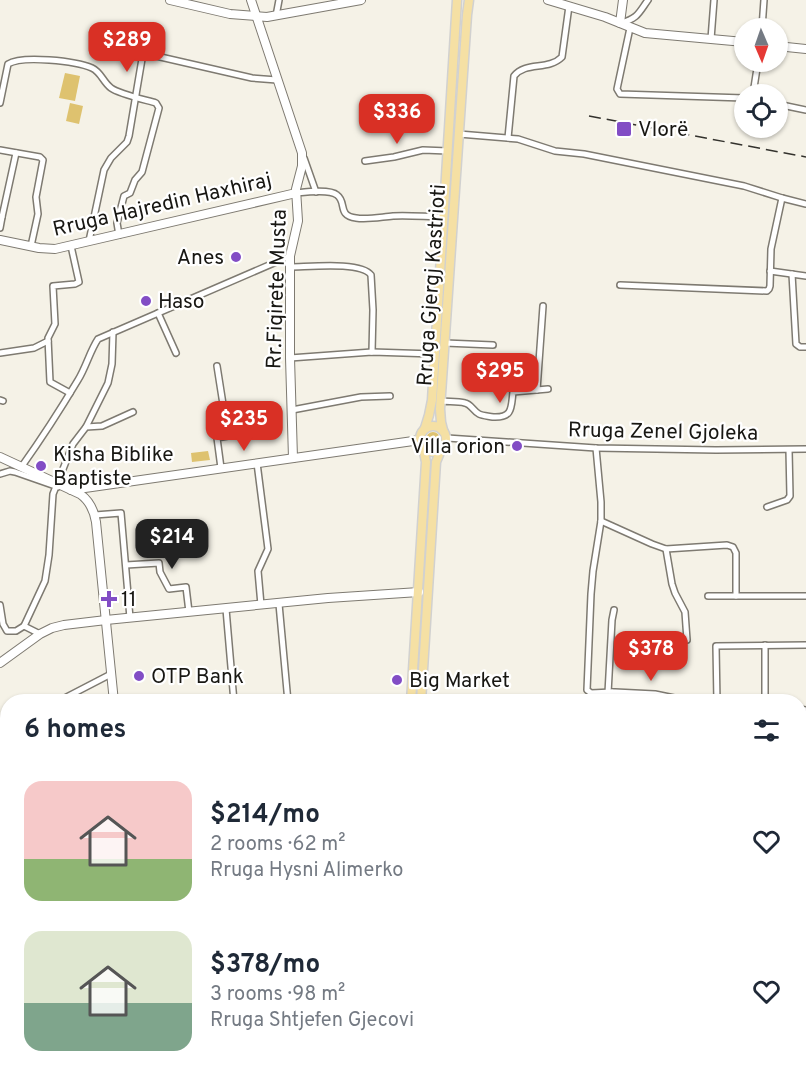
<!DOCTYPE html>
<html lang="en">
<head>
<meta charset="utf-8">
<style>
	:root { --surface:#fff; --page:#f6f6f7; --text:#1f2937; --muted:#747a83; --accent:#d93025 }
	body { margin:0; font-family:Overpass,sans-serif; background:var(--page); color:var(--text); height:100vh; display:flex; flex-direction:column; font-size:22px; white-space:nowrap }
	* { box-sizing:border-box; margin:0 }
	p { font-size:20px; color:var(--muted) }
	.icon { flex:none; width:33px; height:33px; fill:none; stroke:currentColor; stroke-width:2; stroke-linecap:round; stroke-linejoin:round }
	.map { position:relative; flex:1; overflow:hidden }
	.panel { position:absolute; left:0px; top:694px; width:807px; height:386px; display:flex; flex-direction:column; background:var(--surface); border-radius:24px 24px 0 0; box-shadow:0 2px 4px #0004 }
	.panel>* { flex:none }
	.needle { width:39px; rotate:178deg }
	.tools { position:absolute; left:734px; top:18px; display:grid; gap:12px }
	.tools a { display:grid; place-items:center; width:54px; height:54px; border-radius:50%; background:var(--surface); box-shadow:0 2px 4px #0004; font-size:30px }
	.price { position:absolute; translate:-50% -51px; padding:0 14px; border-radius:12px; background:var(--accent); color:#fff; font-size:20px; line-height:39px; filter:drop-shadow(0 2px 3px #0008) }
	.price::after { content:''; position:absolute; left:50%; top:36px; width:18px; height:14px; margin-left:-9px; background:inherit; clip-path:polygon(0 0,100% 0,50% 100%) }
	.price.on { background:#222; color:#fff }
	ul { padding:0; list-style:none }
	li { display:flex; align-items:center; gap:18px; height:150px; padding:0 24px }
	li span { display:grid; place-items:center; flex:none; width:168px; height:120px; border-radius:18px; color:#555 }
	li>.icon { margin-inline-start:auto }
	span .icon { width:72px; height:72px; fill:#fffc; stroke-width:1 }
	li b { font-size:26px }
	h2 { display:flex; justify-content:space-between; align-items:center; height:72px; padding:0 24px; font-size:26px }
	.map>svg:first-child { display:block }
	.green { fill:#dec26f }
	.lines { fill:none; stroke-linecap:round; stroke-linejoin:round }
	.street-casing { stroke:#7e7a71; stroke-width:8 }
	.secondary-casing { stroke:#7e7a71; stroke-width:10 }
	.primary-casing { stroke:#d1d1d0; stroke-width:11 }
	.street { stroke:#fff; stroke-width:5 }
	.secondary { stroke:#fff; stroke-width:8 }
	.primary { stroke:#f5e0a4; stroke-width:8 }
	.rail { stroke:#33322d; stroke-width:1.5; stroke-dasharray:12 6; stroke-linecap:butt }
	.poi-dot { fill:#824dc5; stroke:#fff; stroke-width:2 }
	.labels { text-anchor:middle; stroke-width:4.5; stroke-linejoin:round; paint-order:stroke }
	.poi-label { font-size:21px; fill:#181713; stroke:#fff; text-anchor:start }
	.street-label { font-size:21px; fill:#181713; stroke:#fff }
</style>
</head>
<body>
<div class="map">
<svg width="806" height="1079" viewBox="0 0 806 1079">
	<rect width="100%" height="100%" fill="#f5f2e7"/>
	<g class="green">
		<path d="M65,73L80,76L75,101L59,98Z"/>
		<path d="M70,103L83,106L79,124L66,121Z"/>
		<circle cx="433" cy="439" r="7"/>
		<path d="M208,451L210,460L192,462L191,453Z"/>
	</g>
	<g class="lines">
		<defs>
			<g id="street">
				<path d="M276,16L279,0"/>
				<path d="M621,23C638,18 638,14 648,0"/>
				<path d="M630,28L617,89L620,94L744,98"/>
				<path d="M762,28L764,0"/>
				<path d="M711,39L714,0"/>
				<path d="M753,94L758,62"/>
				<path d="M0,103L8,64C22,55 76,61 92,68C101,72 103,82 111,88C119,94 146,100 156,103L159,108L142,172L135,180L130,193L124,196L117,223L119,235"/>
				<path d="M777,104L806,110"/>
				<path d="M459,134L518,139L555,151L584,154L744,186L782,198L806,204"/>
				<path d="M508,138L514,76C526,61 548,71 562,57L569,6"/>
				<path d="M0,150L40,157L43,160L36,197L38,214L31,246"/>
				<path d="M304,158L316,192"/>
				<path d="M365,161L394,157L423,150L448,151"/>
				<path d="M296,193C306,192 330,189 337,195C347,202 337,216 356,218C367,220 381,217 393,216C410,215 427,217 444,217"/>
				<path d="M2,217L16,153"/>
				<path d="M0,228L2,217H0"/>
				<path d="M89,241L104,170L111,158L127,142L129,136L143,53L252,78L277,80"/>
				<path d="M290,267C308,267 361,261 371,275L373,310L372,352"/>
				<path d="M770,271L806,276"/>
				<path d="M792,274L796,344L800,347H806"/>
				<path d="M620,285L767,291L769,289L770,286L771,249L782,198"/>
				<path d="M158,313L176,353"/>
				<path d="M445,343L493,345"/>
				<path d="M0,353L34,348L48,341"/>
				<path d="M290,358L372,352L434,354"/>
				<path d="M217,366L228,436L217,438L221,468"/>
				<path d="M537,390L543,306"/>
				<path d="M70,393L50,382L48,338L55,324L53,286L75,284L79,282L71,246"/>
				<path d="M0,400L3,401"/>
				<path d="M441,401C448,402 457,401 465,403C471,404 473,411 479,414C483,416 489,416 493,417C513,418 511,408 513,392L548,389"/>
				<path d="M292,410L361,397L390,396"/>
				<path d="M86,427L108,383L112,364L113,332"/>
				<path d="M447,438L596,448L716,450L806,449"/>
				<path d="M596,448L601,502V521L593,571L591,594L587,690L591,693L612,692"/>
				<path d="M257,463L268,549L258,571L261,605"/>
				<path d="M22,466C42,438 60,410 78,380C86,367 90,351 98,339L290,256"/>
				<path d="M0,474L10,471L15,472L58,487"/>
				<path d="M767,507L787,500L790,496L789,450"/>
				<path d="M95,515L121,513L130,618"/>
				<path d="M601,521L652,544L666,549L727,545L733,547L736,553V596"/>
				<path d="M666,549L672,584L675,593L685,612L687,640"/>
				<path d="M126,565L159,563L160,572L169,589L186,587L189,612"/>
				<path d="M708,596H806"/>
				<path d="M279,604L288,702"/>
				<path d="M0,605L3,624L7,631H16L24,626L45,581L49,555L53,494L73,444L86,427L102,426L133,412"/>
				<path d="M226,609L234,702"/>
				<path d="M24,626L40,634"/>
				<path d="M765,645V700"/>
				<path d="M608,693L612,620L614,610"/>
				<path d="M57,702L111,674"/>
				<path d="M611,702L612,692H615L655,694L679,699L765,700V702"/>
				<path d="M717,702L716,646L806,645"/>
				<path d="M800,709L806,710"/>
				<path d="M0,728L8,725"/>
				<path d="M800,919L806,918"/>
				<path d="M800,962H806"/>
				<path d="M800,1009H806"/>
				<path d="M800,1054H806"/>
				<path d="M98,1079L126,1076V1072"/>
				<path d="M324,1079V1072"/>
				<path d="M661,1079V1072"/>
			</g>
			<g id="secondary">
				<path d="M170,0L230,14L267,17L361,0"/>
				<path d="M251,0L302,153V166L296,189L298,221L290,256V358L293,458"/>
				<path d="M548,0L605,17L645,33L744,42"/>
				<path d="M620,23L623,0"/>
				<path d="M777,46L806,49"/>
				<path d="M0,240L39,248L55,249L296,193"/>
				<path d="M0,457L80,494C90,501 94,510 96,522L114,702"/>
				<path d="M71,490L420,440"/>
				<path d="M0,663L40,634L52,628L64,625L106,620L328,598L419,592"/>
				<path d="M0,816L8,818"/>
				<path d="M0,932L8,956"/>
				<path d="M44,1072L46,1079"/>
				<path d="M153,1072L154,1079"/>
			</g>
			<g id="primary">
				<circle cx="433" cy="439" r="13"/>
				<path d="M425,428L429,415L432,400L457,0"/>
				<path d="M443,430L441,422L440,409L467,15L469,0"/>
				<path d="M411,702L426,462L423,447"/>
				<path d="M421,702L436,462L441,450"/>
				<path d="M386,1079L387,1072"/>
				<path d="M396,1079V1072"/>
			</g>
		</defs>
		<use href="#street" class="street-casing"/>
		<use href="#secondary" class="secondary-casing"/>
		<use href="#primary" class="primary-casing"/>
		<use href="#street" class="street"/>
		<use href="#secondary" class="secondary"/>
		<use href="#primary" class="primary"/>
		<path class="rail" d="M589,116L806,157"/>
	</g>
	<g class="poi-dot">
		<rect x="616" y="121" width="16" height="16" rx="3"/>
		<circle cx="236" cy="257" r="6"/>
		<circle cx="146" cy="301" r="6"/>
		<circle cx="517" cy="446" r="6"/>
		<circle cx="41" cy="466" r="6"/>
		<path d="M106 590h6v6h6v6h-6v6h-6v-6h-6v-6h6z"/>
		<circle cx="139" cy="676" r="6"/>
		<circle cx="397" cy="680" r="6"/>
	</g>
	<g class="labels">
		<g class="poi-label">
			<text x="638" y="136">Vlorë</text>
			<text x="224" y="264" text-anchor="end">Anes</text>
			<text x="158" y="308">Haso</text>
			<text x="505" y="453" text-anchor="end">Villa orion</text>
			<text x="53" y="461">Kisha Biblike<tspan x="53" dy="24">Baptiste</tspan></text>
			<text x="121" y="606">11</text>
			<text x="151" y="683">OTP Bank</text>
			<text x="409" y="687">Big Market</text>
		</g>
		<g class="street-label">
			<text transform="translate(162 204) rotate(-13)" y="7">Rruga Hajredin Haxhiraj</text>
			<text transform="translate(431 285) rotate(-86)" y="7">Rruga Gjergj Kastrioti</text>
			<text transform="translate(276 289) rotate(-88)" y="7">Rr.Fiqirete Musta</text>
			<text transform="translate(663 431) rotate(1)" y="7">Rruga Zenel Gjoleka</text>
		</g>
	</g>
</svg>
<div class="tools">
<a><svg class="needle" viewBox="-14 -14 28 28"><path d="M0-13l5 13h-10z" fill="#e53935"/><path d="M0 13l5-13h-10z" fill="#747a83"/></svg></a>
<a><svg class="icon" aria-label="locate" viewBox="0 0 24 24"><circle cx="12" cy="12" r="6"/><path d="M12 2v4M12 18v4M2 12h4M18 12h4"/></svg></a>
</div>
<b class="price" style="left:127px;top:73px">$289</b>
<b class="price" style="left:397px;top:145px">$336</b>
<b class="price" style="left:500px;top:404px">$295</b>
<b class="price" style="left:244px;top:452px">$235</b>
<b class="price on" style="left:172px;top:570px">$214</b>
<b class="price" style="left:651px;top:682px">$378</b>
<section class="panel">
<h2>6 homes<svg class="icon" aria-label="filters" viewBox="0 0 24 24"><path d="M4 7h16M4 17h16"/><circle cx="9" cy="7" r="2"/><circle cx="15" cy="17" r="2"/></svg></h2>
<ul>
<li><span style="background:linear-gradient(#f6c9c9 65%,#8fb573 0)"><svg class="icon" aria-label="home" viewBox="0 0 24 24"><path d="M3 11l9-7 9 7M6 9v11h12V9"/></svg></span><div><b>$214/mo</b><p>2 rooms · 62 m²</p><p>Rruga Hysni Alimerko</p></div><svg class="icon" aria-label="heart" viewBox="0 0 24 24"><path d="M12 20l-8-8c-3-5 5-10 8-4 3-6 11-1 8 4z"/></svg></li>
<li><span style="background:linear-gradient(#dfe7d0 60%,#7fa58c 0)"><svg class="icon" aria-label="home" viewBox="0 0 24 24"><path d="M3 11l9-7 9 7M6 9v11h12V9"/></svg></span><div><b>$378/mo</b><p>3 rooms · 98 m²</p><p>Rruga Shtjefen Gjecovi</p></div><svg class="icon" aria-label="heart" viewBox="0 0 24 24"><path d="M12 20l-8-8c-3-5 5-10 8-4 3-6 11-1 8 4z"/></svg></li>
</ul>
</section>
</div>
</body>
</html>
